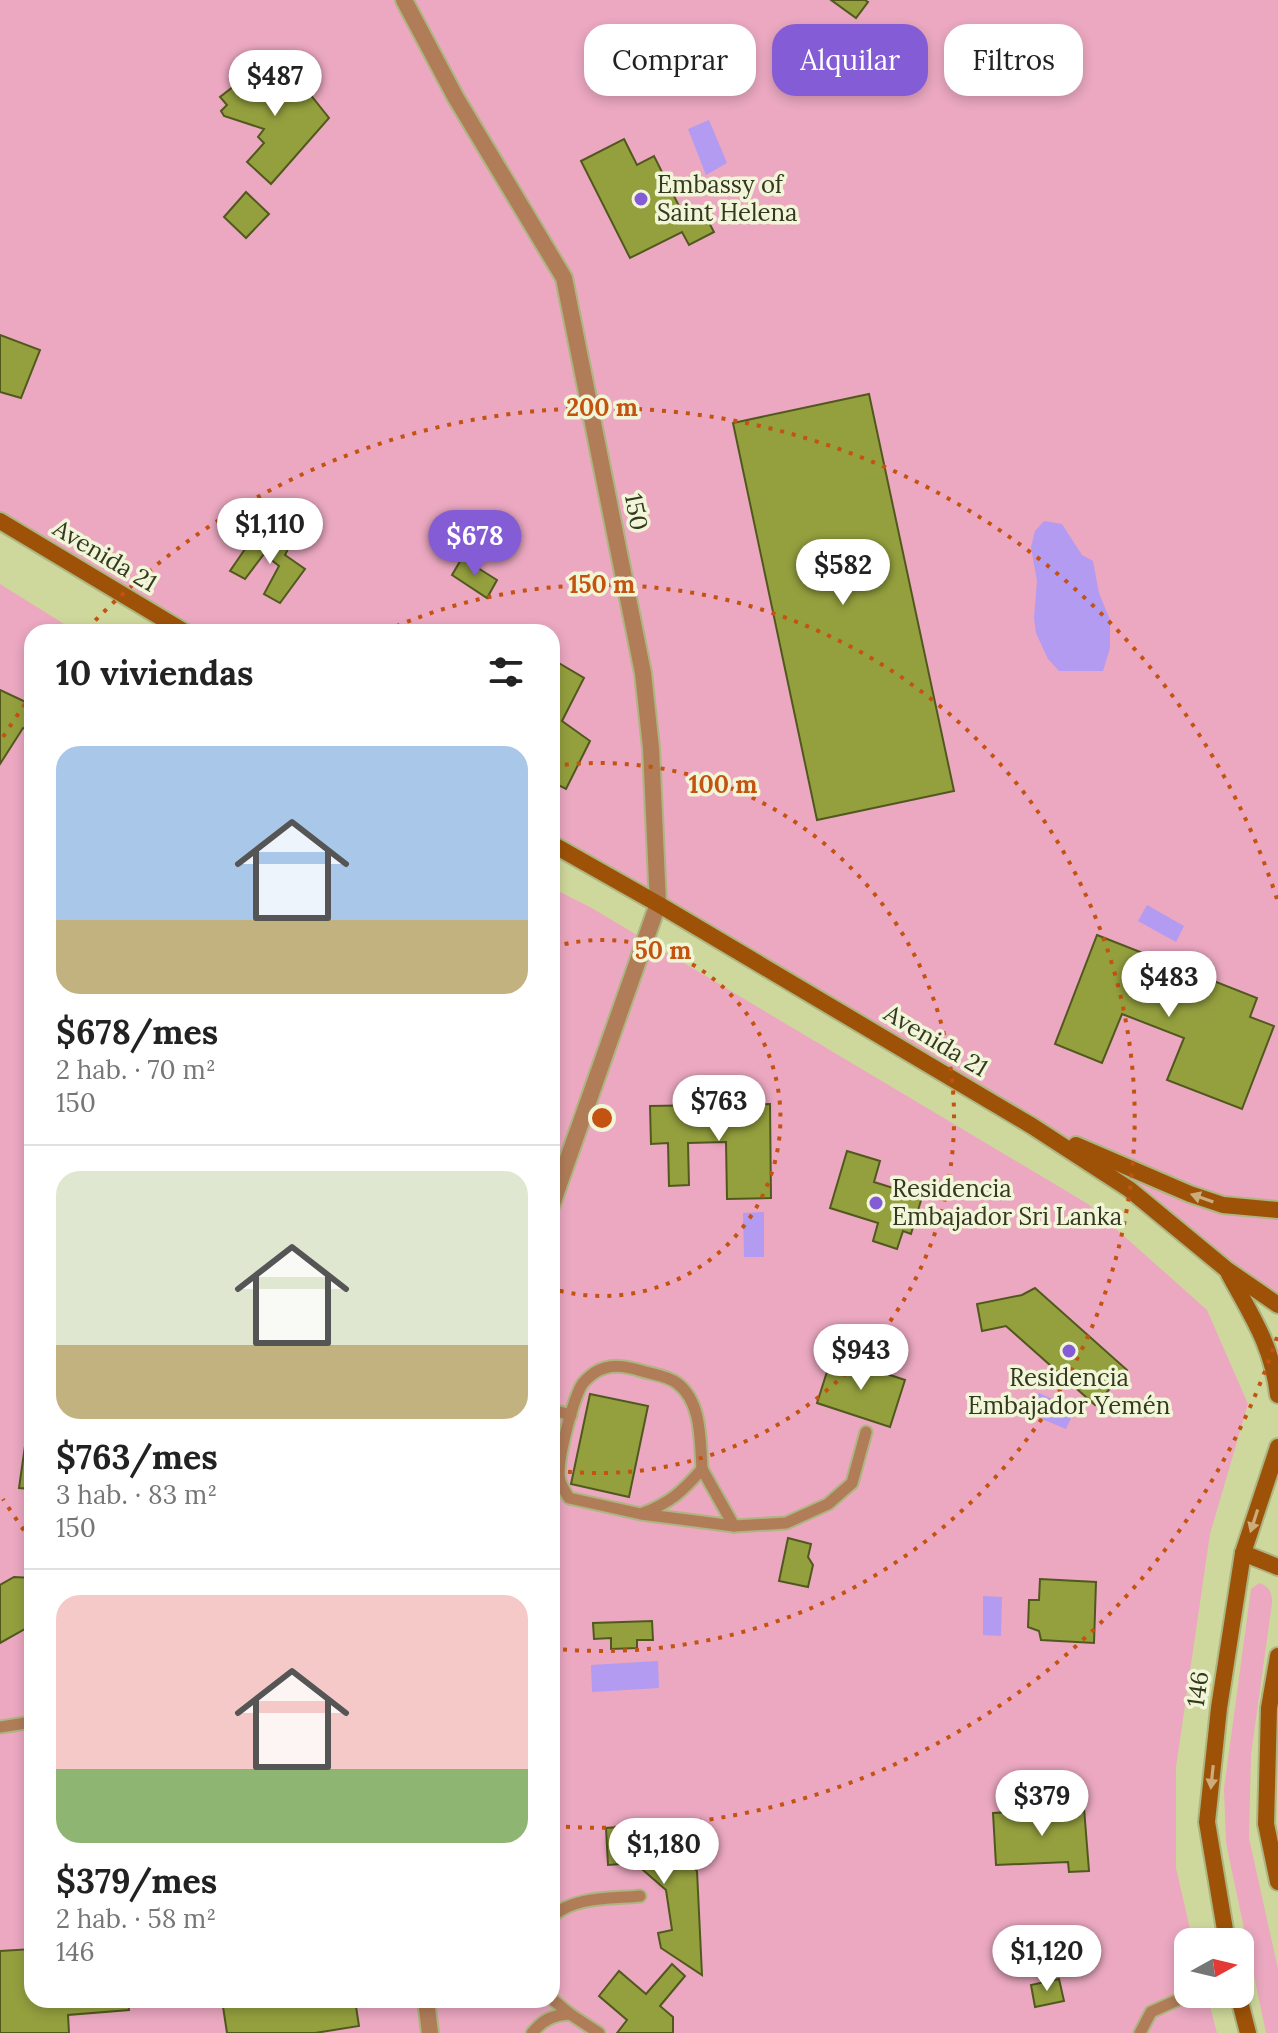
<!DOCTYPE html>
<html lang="es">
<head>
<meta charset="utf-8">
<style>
	:root { --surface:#fff; --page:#f6f6f6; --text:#222; --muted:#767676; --line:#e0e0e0; --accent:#845cd6 }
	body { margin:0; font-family:Lora,serif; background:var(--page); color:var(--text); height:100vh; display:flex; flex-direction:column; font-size:30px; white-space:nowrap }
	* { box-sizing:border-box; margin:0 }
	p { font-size:26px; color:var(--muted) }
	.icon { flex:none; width:44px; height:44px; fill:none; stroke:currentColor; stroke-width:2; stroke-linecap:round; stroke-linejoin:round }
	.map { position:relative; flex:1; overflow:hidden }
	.details { position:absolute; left:24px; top:624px; width:536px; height:1384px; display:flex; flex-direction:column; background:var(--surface); border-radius:24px; box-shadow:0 4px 12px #0003 }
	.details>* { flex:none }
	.banner { position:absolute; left:584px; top:24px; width:574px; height:72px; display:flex; gap:16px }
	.needle { width:52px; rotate:82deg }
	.tools { position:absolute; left:1174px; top:1928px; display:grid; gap:16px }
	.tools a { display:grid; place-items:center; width:80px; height:80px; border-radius:16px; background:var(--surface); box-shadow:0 4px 12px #0003; font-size:40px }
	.price { position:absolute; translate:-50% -68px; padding:0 18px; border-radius:28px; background:#fff; color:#222; font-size:26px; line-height:52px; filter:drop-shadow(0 2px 4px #0008) }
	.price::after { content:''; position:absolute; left:50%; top:48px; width:24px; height:18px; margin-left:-12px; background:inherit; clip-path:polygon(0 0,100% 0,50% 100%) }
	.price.current { background:var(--accent); color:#fff }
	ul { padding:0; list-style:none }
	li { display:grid; align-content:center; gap:16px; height:424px; padding:0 32px }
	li+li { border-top:2px solid var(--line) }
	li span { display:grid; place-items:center; height:248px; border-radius:24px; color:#555 }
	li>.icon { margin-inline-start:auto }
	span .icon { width:144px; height:144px; fill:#fffc; stroke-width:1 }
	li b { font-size:34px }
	h2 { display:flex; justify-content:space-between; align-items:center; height:96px; padding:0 32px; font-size:34px }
	.pill { padding:0 28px; border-radius:24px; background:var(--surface); box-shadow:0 4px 12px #0003; font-size:28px; line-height:72px }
	.pill.current { background:var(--accent); color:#fff }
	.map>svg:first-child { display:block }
	.green { fill:#eba8c0 }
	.water { fill:#b29bf1 }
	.building { fill:#94a03e; stroke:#51581e; stroke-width:2 }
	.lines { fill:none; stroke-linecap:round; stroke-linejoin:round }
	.lane-casing { stroke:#adb581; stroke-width:15 }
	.street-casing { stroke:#adb581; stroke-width:20 }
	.secondary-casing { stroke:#adb581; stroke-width:20 }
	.lane { stroke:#b17d59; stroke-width:11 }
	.street { stroke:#b17d59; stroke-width:16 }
	.secondary { stroke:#9d5208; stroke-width:16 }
	.oneway { fill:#cbac7a }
	.ring { fill:none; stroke:#c45210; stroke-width:4; stroke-dasharray:4 8 }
	.poi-dot { fill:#845cd6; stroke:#f1f6d8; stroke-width:3 }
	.labels { text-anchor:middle; stroke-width:7; stroke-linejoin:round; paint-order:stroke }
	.poi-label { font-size:24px; fill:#343820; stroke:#f1f6d8; text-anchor:start }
	.street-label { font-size:24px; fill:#343820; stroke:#f1f6d8 }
	.centre { fill:#c45210; stroke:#f1f6d8; stroke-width:4 }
	.ring-label { font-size:24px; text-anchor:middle; font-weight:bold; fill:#c45210; stroke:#f1f6d8; stroke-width:7; stroke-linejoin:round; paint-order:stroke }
</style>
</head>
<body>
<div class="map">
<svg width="1278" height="2033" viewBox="0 0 1278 2033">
	<rect width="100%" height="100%" fill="#cfd89c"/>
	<g class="green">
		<path d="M0,0H1278V1305L1129,1189L552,844V632H185L0,527Z"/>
		<path d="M0,584L77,632H32V2000H552V888L590,907L1088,1204L1207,1310L1248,1404L1210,1534L1176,1767V1868L1193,1942H1188V1994H1207L1217,2033H0Z"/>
		<path d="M1259,1583C1270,1587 1272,1592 1272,1603L1251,1755L1249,1838L1278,1969V2033H1266L1226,1843L1224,1789L1251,1589Z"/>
	</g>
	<g class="water">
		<path d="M709,120L727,163L706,175L688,129Z"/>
		<path d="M1044,521L1062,524L1082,555L1093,561L1099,593L1110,620V648L1103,671H1059L1048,659L1036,633L1034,618L1037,581L1031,547L1035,531Z"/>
		<path d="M1147,905L1184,926L1176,942L1138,921Z"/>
		<path d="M764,1212V1257H744L743,1213Z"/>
		<path d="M1039,1393L1075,1409L1066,1429L1030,1414Z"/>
		<path d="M983,1596L1002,1597L1001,1636L983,1635Z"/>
		<path d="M658,1661L659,1688L592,1692L591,1665Z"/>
	</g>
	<g class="building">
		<path d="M831,0H865L868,2L856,18Z"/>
		<path d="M286,64L329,118L271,184L247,162L264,143L258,137L264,129L224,116L221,111L227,105L220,97L252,72L260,81Z"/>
		<path d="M624,139L637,165L654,156L686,220L703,211L714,232L689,245L682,232L630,258L581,161Z"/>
		<path d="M246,192L269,214L246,238L224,217Z"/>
		<path d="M0,335L40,350L21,398L0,392Z"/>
		<path d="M869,394L954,791L817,820L733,423Z"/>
		<path d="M254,536L272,546L278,539L289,547L285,555L305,569L280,603L264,594L279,566L264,554L245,579L230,571Z"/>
		<path d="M462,558L497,580L487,598L452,575Z"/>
		<path d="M552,659L584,678L562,721L590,741L566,789L552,782Z"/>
		<path d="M0,690L32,705V733L23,728L0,764Z"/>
		<path d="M1097,935L1257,998L1250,1017L1274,1026L1242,1109L1167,1080L1184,1038L1122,1014L1102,1063L1055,1044Z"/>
		<path d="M770,1104L771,1198L727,1199L726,1142L688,1143L689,1185L669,1186L668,1143L651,1144L650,1106Z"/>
		<path d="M847,1151L880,1161L874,1182L922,1197L911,1234L903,1231L897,1249L873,1241L878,1223L830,1208Z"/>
		<path d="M1035,1288L1127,1370L1095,1405L1006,1326L982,1331L977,1304L1022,1295Z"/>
		<path d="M832,1356L905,1380L890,1427L817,1403Z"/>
		<path d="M590,1394L648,1406L629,1497L571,1484Z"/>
		<path d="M27,1432L32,1433V1489L19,1488Z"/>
		<path d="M788,1538L811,1544L808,1557L813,1565L808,1587L779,1581Z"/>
		<path d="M14,1577L32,1578V1625L0,1643V1585Z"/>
		<path d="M1040,1579L1096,1582L1094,1643L1041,1640L1039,1631L1028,1627L1029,1600H1039Z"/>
		<path d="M652,1621L653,1640H637V1648L611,1649V1638L594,1639L593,1623Z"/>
		<path d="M1084,1808L1089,1871L1069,1872L1068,1862L996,1865L993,1813Z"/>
		<path d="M647,1825L697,1871L702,1975L661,1948L658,1933L672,1930L666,1890L635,1863L608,1865L606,1828Z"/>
		<path d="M32,1949V2000H128L129,2010L68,2015L69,2033H0V1951Z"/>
		<path d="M672,1964L685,1976L660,2006L673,2017V2033H617L627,2020L599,1996L619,1971L646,1994Z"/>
		<path d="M1059,1979L1064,2001L1035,2007L1031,1985Z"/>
		<path d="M222,2000H355L359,2026L315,2033H227Z"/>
	</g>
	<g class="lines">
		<defs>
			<g id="lane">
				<path d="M552,1410L571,1415"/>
				<path d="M702,1469L734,1526"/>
				<path d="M641,1514C670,1503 682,1492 702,1469C700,1440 702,1402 677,1383C668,1376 652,1374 642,1371C625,1366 610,1363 594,1373C590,1376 584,1381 581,1386C573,1402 555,1464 560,1481C562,1487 566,1493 569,1498L641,1514L734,1526L786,1523L828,1504L852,1483L866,1432"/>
				<path d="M0,1727L32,1722"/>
				<path d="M552,1917C574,1896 611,1899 640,1896"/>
				<path d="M552,1999L570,2014L599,2033"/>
				<path d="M532,2033C543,2020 552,2015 570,2014"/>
				<path d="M1140,2033L1151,2012L1191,1994"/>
			</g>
			<g id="street">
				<path d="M404,0L456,98L564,278L643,673L651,748L658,904L552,1204"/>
				<path d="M426,2000L430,2033"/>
			</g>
			<g id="secondary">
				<path d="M0,521L185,632"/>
				<path d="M552,844L658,904L1032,1126L1129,1189L1226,1269L1278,1305"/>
				<path d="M1076,1145L1190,1194L1223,1205L1278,1210"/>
				<path d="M1229,1274C1252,1317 1272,1345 1278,1395"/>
				<path d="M1243,1553L1278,1567"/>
				<path d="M1278,1656L1269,1708L1266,1824L1278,1882"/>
				<path d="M1227,1942L1207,1822L1219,1708L1243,1553L1278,1447"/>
				<path d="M1238,1994L1248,2033"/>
			</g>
		</defs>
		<use href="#lane" class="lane-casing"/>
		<use href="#street" class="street-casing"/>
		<use href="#secondary" class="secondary-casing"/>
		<use href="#lane" class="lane"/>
		<use href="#street" class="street"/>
		<use href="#secondary" class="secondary"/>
	</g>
	<defs><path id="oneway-solid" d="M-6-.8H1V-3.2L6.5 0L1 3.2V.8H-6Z" transform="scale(2)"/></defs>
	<g class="oneway">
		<use href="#oneway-solid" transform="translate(1202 1198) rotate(-161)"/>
		<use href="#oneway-solid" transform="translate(1254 1521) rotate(108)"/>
		<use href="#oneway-solid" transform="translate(1212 1777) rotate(96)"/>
	</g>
	<g class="ring">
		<path d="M553 947A178 178 0 1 1 553 1289"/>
		<path d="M553 766A355 355 0 1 1 553 1470"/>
		<path d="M385 631A533 533 0 1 1 556 1649"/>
		<path d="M1277 1337A710 710 0 0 1 552 1826M31 1540A710 710 0 0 1 3 1499M3 737A710 710 0 0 1 31 696M87 629A710 710 0 0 1 1277 899"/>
	</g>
	<g class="poi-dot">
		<circle cx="641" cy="199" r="8"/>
		<circle cx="876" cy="1203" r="8"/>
		<circle cx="1069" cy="1351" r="8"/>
	</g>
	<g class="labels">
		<g class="poi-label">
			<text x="657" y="193">Embassy of<tspan x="657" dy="28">Saint Helena</tspan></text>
			<text x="892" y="1197">Residencia<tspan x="892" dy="28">Embajador Sri Lanka</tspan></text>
			<text x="1069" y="1386" text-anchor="middle">Residencia<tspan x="1069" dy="28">Embajador Yemén</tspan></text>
		</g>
		<g class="street-label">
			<text transform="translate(636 512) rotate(79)" y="8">150</text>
			<text transform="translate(105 556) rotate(31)" y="8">Avenida 21</text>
			<text transform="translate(936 1041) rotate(31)" y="8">Avenida 21</text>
			<text transform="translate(1198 1689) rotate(-82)" y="8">146</text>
		</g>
	</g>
	<circle cx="602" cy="1118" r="12" class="centre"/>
	<g class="ring-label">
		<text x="602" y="416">200 m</text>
		<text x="602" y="593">150 m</text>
		<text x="723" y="793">100 m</text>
		<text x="663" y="959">50 m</text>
	</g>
</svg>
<div class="tools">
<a><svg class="needle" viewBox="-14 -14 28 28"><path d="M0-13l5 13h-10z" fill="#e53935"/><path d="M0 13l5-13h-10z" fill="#767676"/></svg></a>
</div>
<b class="price" style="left:275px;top:118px">$487</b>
<b class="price" style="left:270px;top:566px">$1,110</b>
<b class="price current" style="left:475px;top:578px">$678</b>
<b class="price" style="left:843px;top:607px">$582</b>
<b class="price" style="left:1169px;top:1019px">$483</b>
<b class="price" style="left:719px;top:1143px">$763</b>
<b class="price" style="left:861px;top:1392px">$943</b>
<b class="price" style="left:1042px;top:1838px">$379</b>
<b class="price" style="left:664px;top:1886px">$1,180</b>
<b class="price" style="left:1047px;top:1993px">$1,120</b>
<div class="banner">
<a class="pill">Comprar</a>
<a class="pill current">Alquilar</a>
<a class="pill">Filtros</a>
</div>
<section class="details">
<h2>10 viviendas<svg class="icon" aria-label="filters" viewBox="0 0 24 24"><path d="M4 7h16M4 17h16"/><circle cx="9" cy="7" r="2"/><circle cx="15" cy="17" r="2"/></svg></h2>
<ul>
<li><span style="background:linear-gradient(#a9c7e8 70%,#c2b280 0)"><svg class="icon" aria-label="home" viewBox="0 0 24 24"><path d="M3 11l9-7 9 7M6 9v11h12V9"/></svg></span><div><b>$678/mes</b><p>2 hab. · 70 m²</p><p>150</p></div></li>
<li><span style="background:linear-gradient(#dfe7d0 70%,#c2b280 0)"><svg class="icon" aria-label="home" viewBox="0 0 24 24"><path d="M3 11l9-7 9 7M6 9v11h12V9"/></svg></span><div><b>$763/mes</b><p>3 hab. · 83 m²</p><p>150</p></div></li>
<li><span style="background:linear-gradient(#f6c9c9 70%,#8fb573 0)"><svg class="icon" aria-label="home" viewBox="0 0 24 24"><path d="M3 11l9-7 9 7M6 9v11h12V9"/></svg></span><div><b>$379/mes</b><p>2 hab. · 58 m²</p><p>146</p></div></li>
</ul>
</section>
</div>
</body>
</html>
